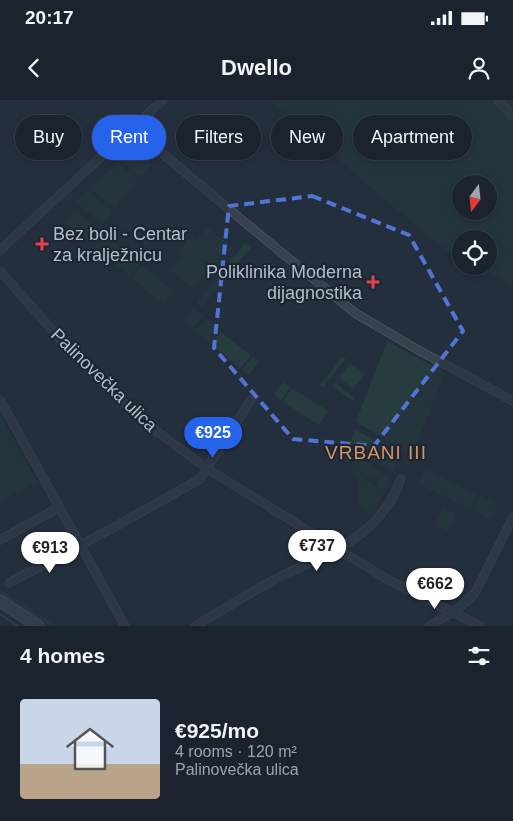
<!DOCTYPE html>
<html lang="en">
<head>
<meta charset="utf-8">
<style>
	:root { --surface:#1b232e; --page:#282f3a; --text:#f1f3f6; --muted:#a0a4aa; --line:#39404a; --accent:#2563eb }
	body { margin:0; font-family:Arial,sans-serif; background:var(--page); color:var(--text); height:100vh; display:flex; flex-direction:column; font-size:19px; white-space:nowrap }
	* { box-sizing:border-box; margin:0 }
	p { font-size:16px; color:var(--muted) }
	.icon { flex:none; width:28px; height:28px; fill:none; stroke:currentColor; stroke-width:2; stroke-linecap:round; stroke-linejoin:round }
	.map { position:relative; height:526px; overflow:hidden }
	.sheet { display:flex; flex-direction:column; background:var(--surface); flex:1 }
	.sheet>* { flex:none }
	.banner { position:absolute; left:15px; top:15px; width:484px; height:45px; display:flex; gap:10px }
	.needle { width:32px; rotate:195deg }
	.buttons { position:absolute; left:452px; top:75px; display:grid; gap:10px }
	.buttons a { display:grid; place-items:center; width:45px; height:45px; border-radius:50%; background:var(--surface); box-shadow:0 2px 8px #0003,0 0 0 1px var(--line); font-size:25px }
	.price { position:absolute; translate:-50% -42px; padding:0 11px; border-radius:18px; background:#fff; color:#222; font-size:16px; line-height:32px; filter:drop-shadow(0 1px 2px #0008) }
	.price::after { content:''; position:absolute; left:50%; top:30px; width:15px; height:11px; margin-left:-8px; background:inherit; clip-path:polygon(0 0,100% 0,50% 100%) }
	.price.active { background:var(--accent); color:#fff }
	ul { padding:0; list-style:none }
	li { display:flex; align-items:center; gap:15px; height:125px; padding:0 20px }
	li+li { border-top:1px solid var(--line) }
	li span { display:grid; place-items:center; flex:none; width:140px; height:100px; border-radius:5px; color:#555 }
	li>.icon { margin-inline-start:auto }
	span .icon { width:60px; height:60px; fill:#fffc; stroke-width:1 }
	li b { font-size:21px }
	h2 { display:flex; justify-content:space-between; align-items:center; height:60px; padding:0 20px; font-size:21px }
	.chip { padding:0 18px; border-radius:22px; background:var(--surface); box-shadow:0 2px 8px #0003,0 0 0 1px var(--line); font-size:18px; line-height:45px }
	.chip.active { background:var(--accent); color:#fff }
	.status { display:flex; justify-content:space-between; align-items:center; height:35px; padding:0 25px; background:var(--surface); direction:ltr }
	.status svg { height:14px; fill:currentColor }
	header { display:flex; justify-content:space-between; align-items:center; height:65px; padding:0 20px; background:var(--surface); font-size:22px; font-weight:600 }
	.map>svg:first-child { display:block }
	.green { fill:#263c3f; fill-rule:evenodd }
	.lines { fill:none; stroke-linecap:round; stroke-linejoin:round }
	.street-casing { stroke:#565f6c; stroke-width:9 }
	.secondary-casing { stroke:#565f6c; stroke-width:13 }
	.street { stroke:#38414e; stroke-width:8 }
	.secondary { stroke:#465061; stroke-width:11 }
	.tram { stroke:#5a6575; stroke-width:1 }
	.marked { fill:none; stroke:#5274d3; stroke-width:4; stroke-dasharray:10 6; stroke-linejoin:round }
	.health-dot { fill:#e0444e; stroke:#1d2633; stroke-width:2 }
	.labels { text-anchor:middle; stroke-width:4.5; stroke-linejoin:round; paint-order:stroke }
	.poi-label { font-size:18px; fill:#b4bcc9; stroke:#1d2633; text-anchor:start }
	.street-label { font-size:18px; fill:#b4bcc9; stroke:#1d2633 }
	.neighbourhood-label { font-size:19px; letter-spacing:1px; fill:#d59563; stroke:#1d2633 }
</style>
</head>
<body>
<div class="status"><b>20:17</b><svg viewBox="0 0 49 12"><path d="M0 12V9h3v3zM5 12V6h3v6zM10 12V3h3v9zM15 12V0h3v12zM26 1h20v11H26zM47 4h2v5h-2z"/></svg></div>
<header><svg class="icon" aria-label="back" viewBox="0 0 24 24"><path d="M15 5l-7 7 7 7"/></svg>Dwello<svg class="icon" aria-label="person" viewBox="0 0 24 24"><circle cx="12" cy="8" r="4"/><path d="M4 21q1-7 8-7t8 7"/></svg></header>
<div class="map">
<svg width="513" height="526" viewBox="0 0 513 526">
	<rect width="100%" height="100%" fill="#242f3e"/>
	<g class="green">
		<path d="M269,0H513V186L477,166H489V139H461V158L446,150L403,115ZM461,84H489V111H461Z"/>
		<path d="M134,49L151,65L141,77L120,61Z"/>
		<path d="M118,63L138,80L115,108L90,88Z"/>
		<path d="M88,91L112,111L102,124L75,102Z"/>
		<path d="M75,111L96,128L86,140L64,122Z"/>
		<path d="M207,127L229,145L218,158L222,162L209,178L204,175L192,188L171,170L182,157L178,153L191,137L196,141Z"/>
		<path d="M106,136L140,164L130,176L96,148Z"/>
		<path d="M245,143L251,148L202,207L197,202Z"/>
		<path d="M142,165L174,192L164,205L132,178Z"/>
		<path d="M193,208L203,216L193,229L183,221Z"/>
		<path d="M205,218L219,230L209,242L195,231Z"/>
		<path d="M221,232L251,256L240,268L211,244Z"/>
		<path d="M387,241L445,273L412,355L356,322Z"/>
		<path d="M253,257L258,262L249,275L242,270Z"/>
		<path d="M342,257L346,259L323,287L320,285Z"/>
		<path d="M350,263L365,274L353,289L339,278Z"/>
		<path d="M283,282L290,287L281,301L274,294Z"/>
		<path d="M335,282L354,298L352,301L332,285Z"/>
		<path d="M292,288L328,311L319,325L283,302Z"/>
		<path d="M0,315L37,382L0,401Z"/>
		<path d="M355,329L400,357L393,372L349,345Z"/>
		<path d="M347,350L389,377L388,386L372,415L367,411L364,412L359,405V388L357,378L352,369L353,361L351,359L347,361ZM370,375L377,378L379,384L378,388L366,381V378Z"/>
		<path d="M425,369L478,395L471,409L418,384Z"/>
		<path d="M480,396L498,404L491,419L473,410Z"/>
		<path d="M443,408L456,415L448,431L435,425Z"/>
		<path d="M0,489L57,526C37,526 15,506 0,493Z"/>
	</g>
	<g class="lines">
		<defs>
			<g id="street">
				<path d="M498,0L513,17"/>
				<path d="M133,29L248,125L355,213L418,250L513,301"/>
				<path d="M0,150L163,0"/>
				<path d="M0,171L76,257L118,298L159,333L206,368L385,478L480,526"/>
				<path d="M0,300L125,526"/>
				<path d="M0,440L58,408"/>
				<path d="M9,483L120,424L200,379L251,300"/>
				<path d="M195,526C220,511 245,496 270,482C313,459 362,446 389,403C394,396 397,387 401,379"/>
				<path d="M429,526C446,516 464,507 476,491L513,417"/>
			</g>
			<path id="secondary" d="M0,501L38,526"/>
		</defs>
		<use href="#street" class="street-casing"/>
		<use href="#secondary" class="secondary-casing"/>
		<use href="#street" class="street"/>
		<use href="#secondary" class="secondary"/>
		<path class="tram" d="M0,514L18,526"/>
	</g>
	<path d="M0 0H513V526H0ZM312,96L409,135L463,231L374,346L293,339L214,248L229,106Z" fill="#242f3e" fill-opacity=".55" fill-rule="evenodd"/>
	<path class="marked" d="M312,96L409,135L463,231L374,346L293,339L214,248L229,106Z"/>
	<g class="health-dot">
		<path d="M39.5 136.5h5v5h5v5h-5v5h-5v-5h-5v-5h5z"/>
		<path d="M370.5 174.5h5v5h5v5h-5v5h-5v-5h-5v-5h5z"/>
	</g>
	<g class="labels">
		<g class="poi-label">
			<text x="53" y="140">Bez boli - Centar<tspan x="53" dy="21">za kralježnicu</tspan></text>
			<text x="362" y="178" text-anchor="end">Poliklinika Moderna<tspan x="362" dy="21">dijagnostika</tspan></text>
		</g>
		<g class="street-label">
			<text transform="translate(104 280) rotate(44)" y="6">Palinovečka ulica</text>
		</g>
		<g class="neighbourhood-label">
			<text x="376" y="359">VRBANI III</text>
		</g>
	</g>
</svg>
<div class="buttons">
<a><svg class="needle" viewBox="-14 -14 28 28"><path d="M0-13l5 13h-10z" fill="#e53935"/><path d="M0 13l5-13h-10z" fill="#a0a4aa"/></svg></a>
<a><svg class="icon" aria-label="locate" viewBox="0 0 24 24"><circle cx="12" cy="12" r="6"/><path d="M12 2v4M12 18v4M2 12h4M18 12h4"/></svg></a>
</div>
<b class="price active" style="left:213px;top:359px">€925</b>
<b class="price" style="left:317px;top:472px">€737</b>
<b class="price" style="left:50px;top:474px">€913</b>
<b class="price" style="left:435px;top:510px">€662</b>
<div class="banner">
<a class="chip">Buy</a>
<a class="chip active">Rent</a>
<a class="chip">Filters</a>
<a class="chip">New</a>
<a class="chip">Apartment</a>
</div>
</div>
<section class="sheet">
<h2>4 homes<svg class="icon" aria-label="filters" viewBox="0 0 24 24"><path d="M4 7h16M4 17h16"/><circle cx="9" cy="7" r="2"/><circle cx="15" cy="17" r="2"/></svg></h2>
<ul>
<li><span style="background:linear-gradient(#c9d6e8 65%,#b9a48a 0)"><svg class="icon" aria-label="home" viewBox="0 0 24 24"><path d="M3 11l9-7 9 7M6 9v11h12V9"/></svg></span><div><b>€925/mo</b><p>4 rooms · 120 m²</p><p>Palinovečka ulica</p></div></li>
</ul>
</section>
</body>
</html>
